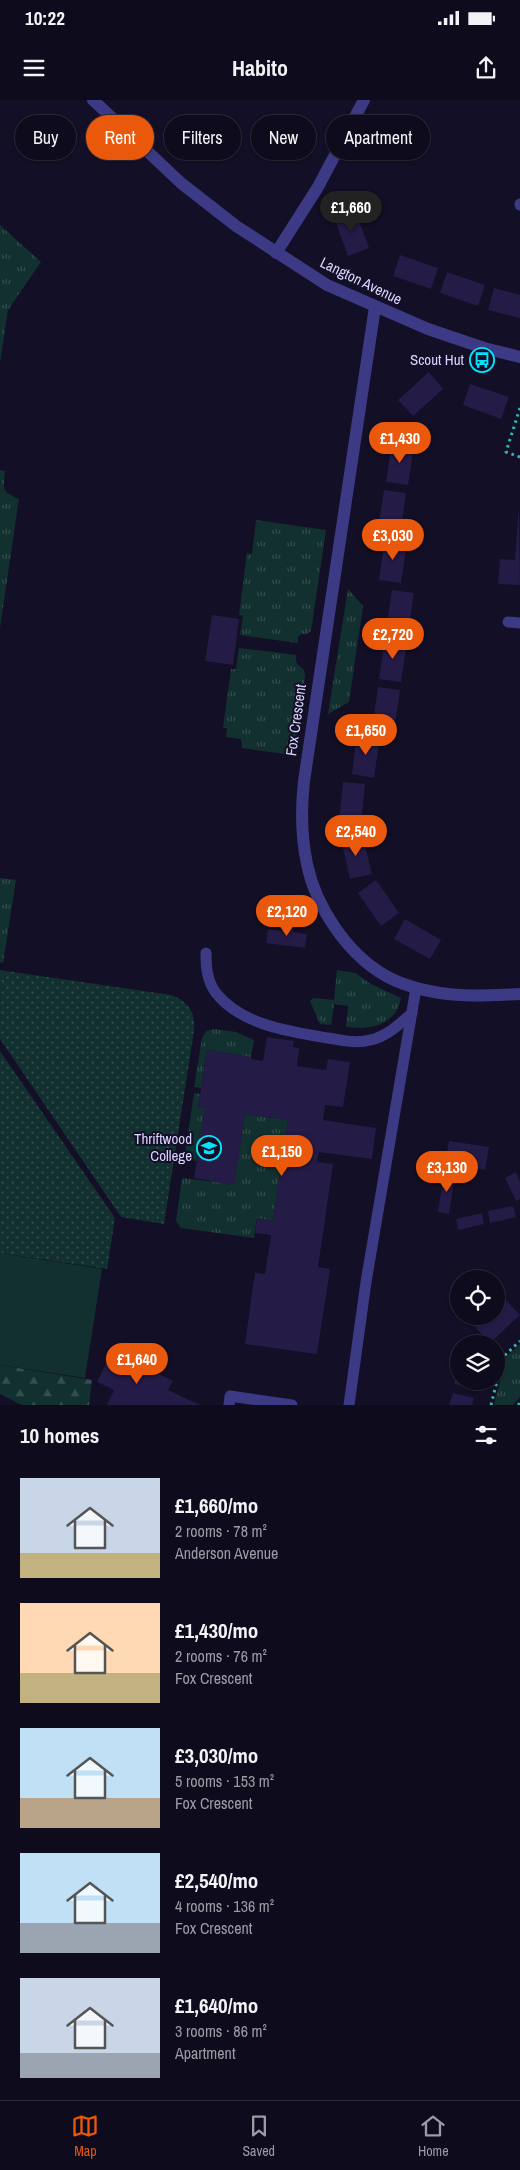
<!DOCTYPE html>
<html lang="en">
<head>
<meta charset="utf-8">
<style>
	:root { --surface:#0e0b1c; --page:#1c1929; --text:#f1f3f6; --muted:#9b9ba3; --line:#2e2b3b; --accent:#ea580c }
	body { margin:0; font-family:"Archivo Narrow",sans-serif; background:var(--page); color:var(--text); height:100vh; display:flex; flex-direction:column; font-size:19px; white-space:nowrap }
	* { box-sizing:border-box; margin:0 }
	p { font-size:16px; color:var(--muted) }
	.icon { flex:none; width:28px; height:28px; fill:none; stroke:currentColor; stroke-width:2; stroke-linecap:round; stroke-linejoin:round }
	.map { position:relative; height:1305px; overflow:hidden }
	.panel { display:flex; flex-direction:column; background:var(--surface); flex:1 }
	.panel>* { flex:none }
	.banner { position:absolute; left:15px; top:15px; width:490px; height:45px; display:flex; gap:10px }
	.buttons { position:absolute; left:450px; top:1170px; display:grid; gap:10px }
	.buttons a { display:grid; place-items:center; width:55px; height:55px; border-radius:50%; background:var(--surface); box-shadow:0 1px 4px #0004,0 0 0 1px var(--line); font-size:25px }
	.price { position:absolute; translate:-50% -42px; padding:0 11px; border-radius:18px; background:var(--accent); color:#fff; font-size:16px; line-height:32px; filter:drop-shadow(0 1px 2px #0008) }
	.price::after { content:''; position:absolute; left:50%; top:30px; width:15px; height:11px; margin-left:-8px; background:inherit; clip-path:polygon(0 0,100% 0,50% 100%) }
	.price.active { background:#222; color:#fff }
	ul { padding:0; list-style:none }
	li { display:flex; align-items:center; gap:15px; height:125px; padding:0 20px }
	li span { display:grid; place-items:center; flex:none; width:140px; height:100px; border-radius:0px; color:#555 }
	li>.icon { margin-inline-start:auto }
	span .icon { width:60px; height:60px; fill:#fffc; stroke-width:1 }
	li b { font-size:21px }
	h2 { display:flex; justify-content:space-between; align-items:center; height:60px; padding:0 20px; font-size:21px }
	.pill { padding:0 18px; border-radius:22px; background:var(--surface); box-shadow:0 1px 4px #0004,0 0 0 1px var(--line); font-size:18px; line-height:45px }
	.pill.active { background:var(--accent); color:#fff }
	.status { display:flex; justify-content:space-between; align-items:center; height:35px; padding:0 25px; background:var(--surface); direction:ltr }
	.status svg { height:14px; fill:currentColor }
	header { display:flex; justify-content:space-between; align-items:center; height:65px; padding:0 20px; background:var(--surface); font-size:22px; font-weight:700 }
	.tab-bar { display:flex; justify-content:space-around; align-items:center; height:70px; border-top:1px solid var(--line); background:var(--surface); font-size:14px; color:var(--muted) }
	.tab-bar a { display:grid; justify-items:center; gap:2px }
	.tab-bar .active { color:var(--accent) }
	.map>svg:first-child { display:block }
	.grass { fill:url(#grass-tufts) }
	.forest { fill:url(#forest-firs) }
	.park { fill:url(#park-dots) }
	.pitch { fill:#12302f }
	.building { fill:#241b47 }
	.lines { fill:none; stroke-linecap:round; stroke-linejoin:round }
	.path { stroke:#2fb8b0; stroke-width:3; stroke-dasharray:2.5 4; stroke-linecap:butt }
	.lane { stroke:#3d3a85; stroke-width:11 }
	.street { stroke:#3d3a85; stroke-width:12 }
	.labels { text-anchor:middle; stroke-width:4; stroke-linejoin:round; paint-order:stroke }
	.street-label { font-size:15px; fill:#d9d4ff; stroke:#130f26 }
	.poi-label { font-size:15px; fill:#d9d4ff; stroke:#130f26; text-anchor:end }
</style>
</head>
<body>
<div class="status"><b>10:22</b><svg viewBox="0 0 49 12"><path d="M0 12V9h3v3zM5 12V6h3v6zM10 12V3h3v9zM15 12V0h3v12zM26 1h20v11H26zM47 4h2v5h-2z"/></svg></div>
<header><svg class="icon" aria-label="menu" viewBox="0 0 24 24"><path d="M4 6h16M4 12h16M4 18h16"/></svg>Habito<svg class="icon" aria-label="share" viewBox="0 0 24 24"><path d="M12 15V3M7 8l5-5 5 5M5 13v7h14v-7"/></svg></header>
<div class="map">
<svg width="520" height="1305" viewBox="0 0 520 1305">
	<defs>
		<pattern id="grass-tufts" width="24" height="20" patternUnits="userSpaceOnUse" patternTransform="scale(1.25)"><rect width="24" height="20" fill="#12302f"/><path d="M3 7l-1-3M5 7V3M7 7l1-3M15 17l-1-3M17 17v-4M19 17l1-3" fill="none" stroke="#344d4e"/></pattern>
		<pattern id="forest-firs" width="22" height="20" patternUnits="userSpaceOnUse" patternTransform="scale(1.25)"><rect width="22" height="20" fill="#12302f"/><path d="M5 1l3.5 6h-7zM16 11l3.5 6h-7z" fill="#344d4e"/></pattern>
		<pattern id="park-dots" width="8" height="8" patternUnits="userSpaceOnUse" patternTransform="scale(1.25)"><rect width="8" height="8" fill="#12302f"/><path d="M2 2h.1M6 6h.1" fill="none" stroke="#344d4e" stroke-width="1.8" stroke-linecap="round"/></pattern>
	</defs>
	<rect width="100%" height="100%" fill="#130f26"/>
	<g class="grass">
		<path d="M0,125L41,162L8,210L0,263Z"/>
		<path d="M0,370L5,371C3,390 2,392 19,399L0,528Z"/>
		<path d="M256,420L326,430L311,531L307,534H302L298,537V543L240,535L243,516L239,515L247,453L252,454Z"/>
		<path d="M348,489L363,506L349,602L328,614Z"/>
		<path d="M239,548L296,555C295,565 298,564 304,570L305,575L295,646L285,654L242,648L241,639L226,637L227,628H223L231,569H236Z"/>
		<path d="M0,778L16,780L3,863L0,862Z"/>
		<path d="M0,870L6,871L0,903Z"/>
		<path d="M337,870L356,873L369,883L401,898C396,926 369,930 346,927L348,906L334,904L331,925L320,924L310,901L313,898L334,900Z"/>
		<path d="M214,929L236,932L254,940L251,957L207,950L201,988L194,987L202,938L206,931Z"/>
		<path d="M194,993L200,994L198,1007L205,1008L197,1061L184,1059Z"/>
		<path d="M245,1014L288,1020L273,1121L257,1118L254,1138L181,1128L176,1121L182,1078L234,1084Z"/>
		<path d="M520,1244V1297L513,1305H494L506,1257Z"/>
	</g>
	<path class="forest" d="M0,1265L92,1280L89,1305H22L0,1294Z"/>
	<g class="park">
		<path d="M6,871L171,895C188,901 196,913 194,931L164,1124L121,1117L0,939V903Z"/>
		<path d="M0,951L115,1118L107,1169L0,1153Z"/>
	</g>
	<path class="pitch" d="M0,1153L102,1169L85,1278L0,1265Z"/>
	<g class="building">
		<path d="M355,110L369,148L348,156L334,117Z"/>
		<path d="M400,155L438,168L431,189L393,176Z"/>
		<path d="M447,172L485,185L478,206L440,193Z"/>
		<path d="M494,188L520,195V218L488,210Z"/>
		<path d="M429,272L443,289L413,316L398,300Z"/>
		<path d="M470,284L509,297L501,319L463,305Z"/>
		<path d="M392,342L414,345L408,385L386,382Z"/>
		<path d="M384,390L406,393L400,434L378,430Z"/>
		<path d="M519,405L520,485L498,484L500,459L515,460Z"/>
		<path d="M385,439L407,443L401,483L379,480Z"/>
		<path d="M392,490L414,493L408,534L386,531Z"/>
		<path d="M212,515L239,519L233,565L205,561Z"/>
		<path d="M385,538L407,542L401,582L379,579Z"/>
		<path d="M378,587L400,590L394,631L372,628Z"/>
		<path d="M357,634L380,637L374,678L352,674Z"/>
		<path d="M343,682L365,684L361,725L339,722Z"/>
		<path d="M362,734L372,774L350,779L341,739Z"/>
		<path d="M376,780L399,813L381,826L358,793Z"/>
		<path d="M405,819L441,840L430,859L394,839Z"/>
		<path d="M283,824L294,825L293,832L307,834L305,848L266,843L268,829L282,831Z"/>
		<path d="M267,937L294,941L293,947L299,948L297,966L326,970L328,959L350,962L343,1007L325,1005L323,1020L376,1028L372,1059L319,1052L317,1062L333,1064L318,1167L330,1169L317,1254L245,1244L255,1173L265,1174L271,1135L255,1133L257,1118L273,1121L288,1020L245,1014L234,1085L194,1078L205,1008L198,1007L207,950L251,957V959L263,961Z"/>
		<path d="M449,1041L489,1047L485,1070L445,1063Z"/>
		<path d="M516,1072L520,1082V1099L516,1101L505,1078Z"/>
		<path d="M444,1073L455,1074L449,1114L438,1112Z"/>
		<path d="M513,1106L516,1117L490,1123L488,1111Z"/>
		<path d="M482,1113L484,1124L458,1130L456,1119Z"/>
		<path d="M505,1199L520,1215L490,1243L475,1227L486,1216H496V1206Z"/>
		<path d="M112,1251L173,1281L168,1290L200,1305H107L114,1290L97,1282Z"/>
		<path d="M458,1268L459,1281H478L476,1290L454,1284Z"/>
		<path d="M453,1293L474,1298L472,1305H449Z"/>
	</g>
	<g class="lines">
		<g class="path">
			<path d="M520,308L506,352L520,357"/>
			<path d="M491,1305L503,1257L520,1241"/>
			<path d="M518,1305L520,1303"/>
		</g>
		<g class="lane">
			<path d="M520,104V105"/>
			<path d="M508,522L520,523"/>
			<path d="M206,853C206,867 207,881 216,893C241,925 291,932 328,938C342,940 356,944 370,940C386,937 400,924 412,913"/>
			<path d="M229,1305L230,1296L292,1305"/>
			<path d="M349,1305L366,1182L416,888"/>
		</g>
		<g class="street">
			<path d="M93,0L181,83L236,126L327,185L428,229L484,248L520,257"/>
			<path d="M276,153L318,87L364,0"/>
			<path d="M375,207L304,681C301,708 301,736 307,764C316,807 347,854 386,876C402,885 422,890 440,893C466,897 494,895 520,894"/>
		</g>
	</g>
	<defs>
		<symbol id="bus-ring" viewBox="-11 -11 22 22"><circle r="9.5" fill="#130f26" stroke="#00e5ff" stroke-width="1.5"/><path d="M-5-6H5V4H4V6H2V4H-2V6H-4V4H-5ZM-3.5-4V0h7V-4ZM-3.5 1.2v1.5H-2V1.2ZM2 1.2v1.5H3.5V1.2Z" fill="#00e5ff"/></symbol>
		<symbol id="school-ring" viewBox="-11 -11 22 22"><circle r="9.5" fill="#130f26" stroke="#00e5ff" stroke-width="1.5"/><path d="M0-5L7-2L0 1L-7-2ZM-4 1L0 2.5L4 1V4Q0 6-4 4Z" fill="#00e5ff"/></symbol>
	</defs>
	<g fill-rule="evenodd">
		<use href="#bus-ring" x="468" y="246" width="28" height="28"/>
		<use href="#school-ring" x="195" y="1034" width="28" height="28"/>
	</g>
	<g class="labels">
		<g class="street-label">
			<text transform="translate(361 181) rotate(26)" y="5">Langton Avenue</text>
			<text transform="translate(296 620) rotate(-82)" y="5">Fox Crescent</text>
		</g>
		<g class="poi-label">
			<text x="464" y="265">Scout Hut</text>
			<text x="192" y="1044">Thriftwood<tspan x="192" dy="17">College</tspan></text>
		</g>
	</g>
</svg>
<div class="buttons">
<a><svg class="icon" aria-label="locate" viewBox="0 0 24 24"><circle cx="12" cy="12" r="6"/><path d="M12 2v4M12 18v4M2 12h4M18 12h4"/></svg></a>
<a><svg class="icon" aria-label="layers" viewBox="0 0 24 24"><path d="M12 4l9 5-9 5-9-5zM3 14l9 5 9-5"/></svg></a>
</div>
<b class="price active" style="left:351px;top:133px">£1,660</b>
<b class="price" style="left:400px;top:364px">£1,430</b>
<b class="price" style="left:393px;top:461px">£3,030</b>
<b class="price" style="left:393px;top:560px">£2,720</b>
<b class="price" style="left:366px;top:656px">£1,650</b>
<b class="price" style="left:356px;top:757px">£2,540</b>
<b class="price" style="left:287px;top:837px">£2,120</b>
<b class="price" style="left:282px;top:1077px">£1,150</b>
<b class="price" style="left:447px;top:1093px">£3,130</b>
<b class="price" style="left:137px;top:1285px">£1,640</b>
<div class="banner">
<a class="pill">Buy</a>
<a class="pill active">Rent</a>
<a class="pill">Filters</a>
<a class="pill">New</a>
<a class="pill">Apartment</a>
</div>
</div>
<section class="panel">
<h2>10 homes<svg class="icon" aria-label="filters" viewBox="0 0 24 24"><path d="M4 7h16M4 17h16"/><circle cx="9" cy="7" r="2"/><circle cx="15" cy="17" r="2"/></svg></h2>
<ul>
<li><span style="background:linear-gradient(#c9d6e8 75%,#c2b280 0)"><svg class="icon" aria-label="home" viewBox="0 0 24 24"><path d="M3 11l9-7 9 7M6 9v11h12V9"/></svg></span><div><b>£1,660/mo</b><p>2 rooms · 78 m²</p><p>Anderson Avenue</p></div></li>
<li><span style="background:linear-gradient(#ffd9b3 70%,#c2b280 0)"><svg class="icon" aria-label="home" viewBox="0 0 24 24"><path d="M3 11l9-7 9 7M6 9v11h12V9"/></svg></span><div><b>£1,430/mo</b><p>2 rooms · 76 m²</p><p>Fox Crescent</p></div></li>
<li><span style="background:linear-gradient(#bfe0f5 70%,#b9a48a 0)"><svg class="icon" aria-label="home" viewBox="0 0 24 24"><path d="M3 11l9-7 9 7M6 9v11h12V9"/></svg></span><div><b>£3,030/mo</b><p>5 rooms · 153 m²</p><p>Fox Crescent</p></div></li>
<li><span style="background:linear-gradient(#bfe0f5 70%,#9aa5b1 0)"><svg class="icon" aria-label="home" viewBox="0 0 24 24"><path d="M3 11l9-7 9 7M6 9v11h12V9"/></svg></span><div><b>£2,540/mo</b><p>4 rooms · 136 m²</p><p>Fox Crescent</p></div></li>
<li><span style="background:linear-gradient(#c9d6e8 75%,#9aa5b1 0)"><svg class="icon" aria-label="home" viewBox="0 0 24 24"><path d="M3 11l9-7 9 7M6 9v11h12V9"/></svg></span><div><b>£1,640/mo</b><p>3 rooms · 86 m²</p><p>Apartment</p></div></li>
</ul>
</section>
<nav class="tab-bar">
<a class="active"><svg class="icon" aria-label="map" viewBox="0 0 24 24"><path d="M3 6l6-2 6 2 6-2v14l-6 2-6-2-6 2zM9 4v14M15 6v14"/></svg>Map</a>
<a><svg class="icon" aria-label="saved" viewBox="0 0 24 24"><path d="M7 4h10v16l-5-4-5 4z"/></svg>Saved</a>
<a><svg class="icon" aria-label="home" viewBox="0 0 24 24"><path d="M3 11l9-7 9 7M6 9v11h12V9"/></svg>Home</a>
</nav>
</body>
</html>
